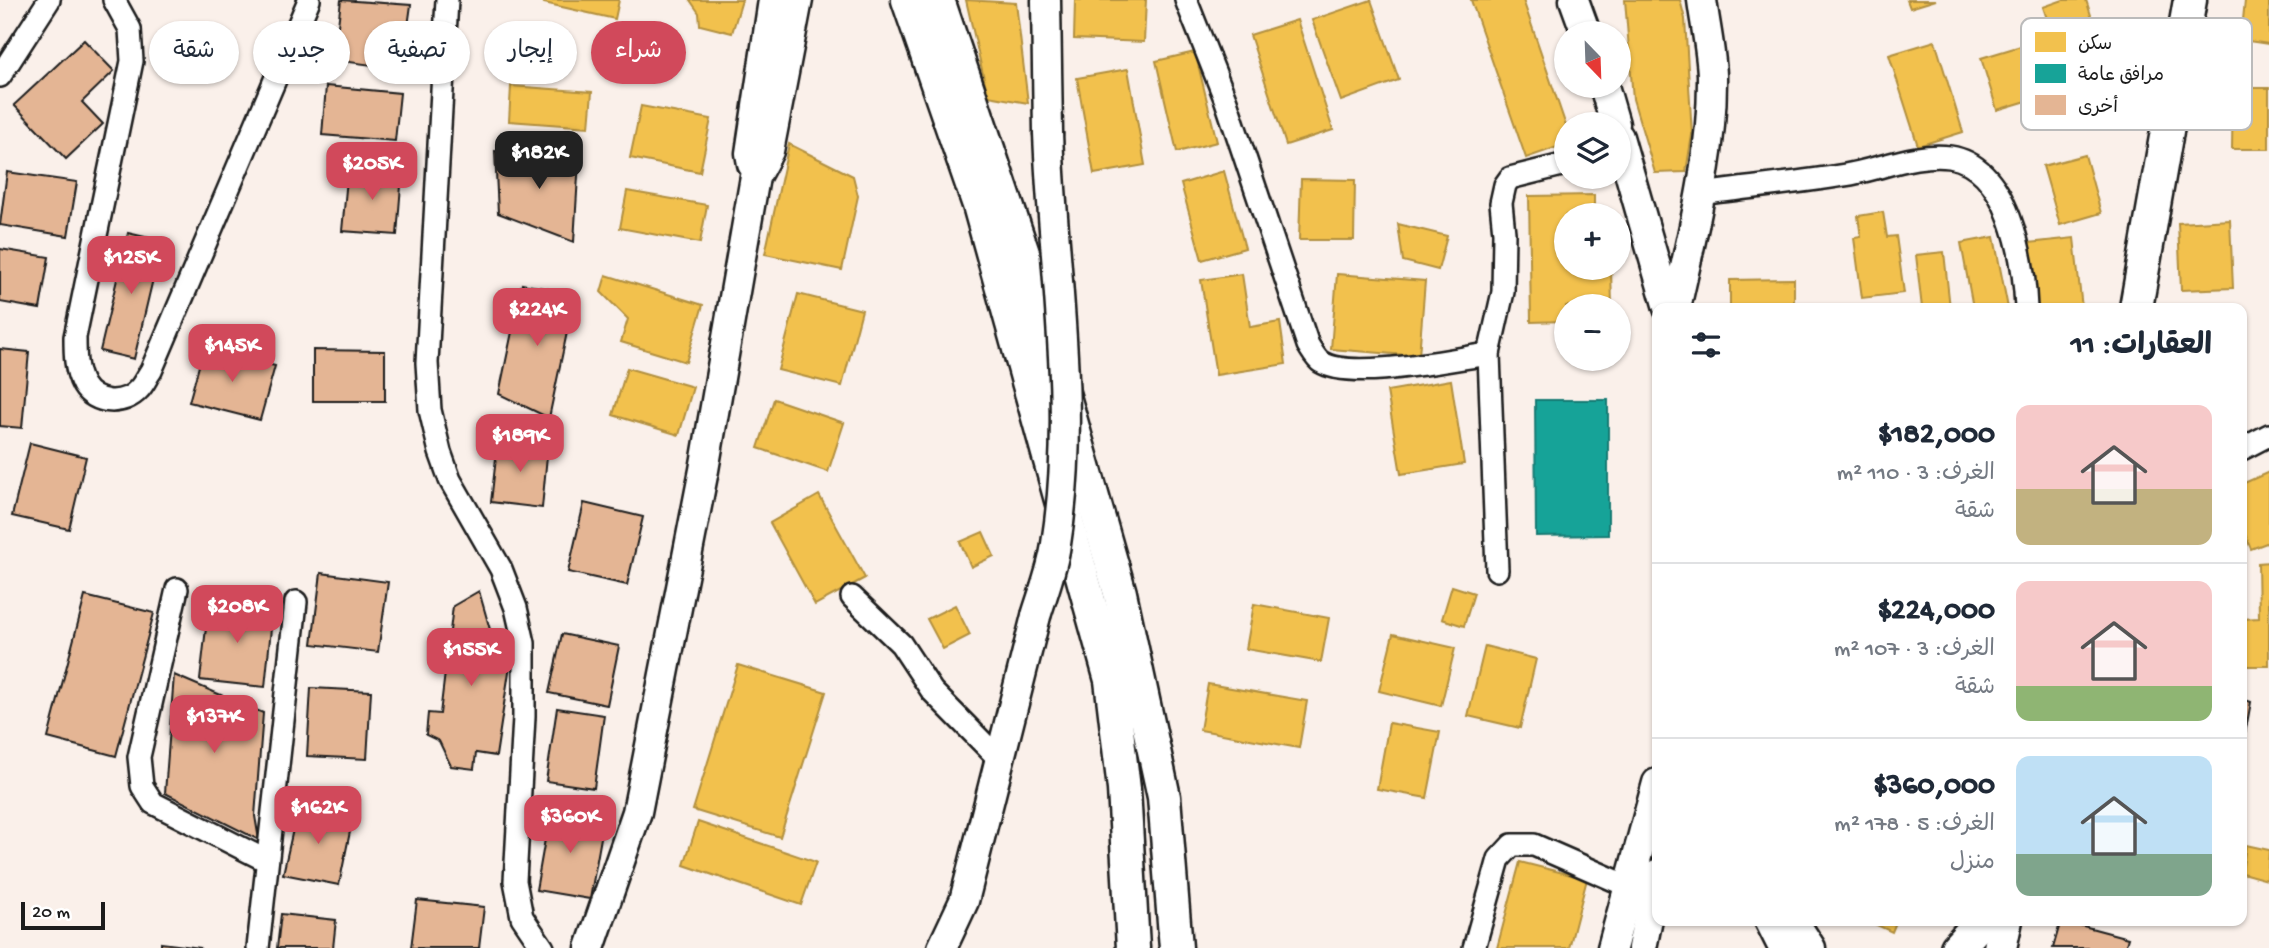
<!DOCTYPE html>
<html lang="ar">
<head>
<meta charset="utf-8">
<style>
	:root { --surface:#fff; --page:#f2f2f3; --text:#1f2937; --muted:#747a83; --line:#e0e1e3; --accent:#d1495b }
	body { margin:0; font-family:"Gochi Hand","Playpen Sans Arabic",sans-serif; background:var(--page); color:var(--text); direction:rtl; height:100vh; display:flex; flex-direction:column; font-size:26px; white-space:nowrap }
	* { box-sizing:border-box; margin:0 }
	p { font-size:23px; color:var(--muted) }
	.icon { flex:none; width:38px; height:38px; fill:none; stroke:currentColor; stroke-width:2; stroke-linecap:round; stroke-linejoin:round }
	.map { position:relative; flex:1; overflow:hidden; direction:ltr }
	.drawer { position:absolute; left:1652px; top:303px; width:595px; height:623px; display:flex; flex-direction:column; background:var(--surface); border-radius:14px; box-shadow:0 2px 5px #0004; direction:rtl }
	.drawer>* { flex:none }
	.banner { position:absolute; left:21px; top:21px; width:665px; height:63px; direction:rtl; display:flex; gap:14px }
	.needle { width:46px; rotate:157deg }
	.buttons { position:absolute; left:1554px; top:21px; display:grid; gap:14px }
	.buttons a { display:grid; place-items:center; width:77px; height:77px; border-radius:50%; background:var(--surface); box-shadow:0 2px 5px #0004; font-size:35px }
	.scale { position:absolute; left:21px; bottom:18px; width:84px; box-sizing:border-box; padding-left:7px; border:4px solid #1c1c1c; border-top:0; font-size:19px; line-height:24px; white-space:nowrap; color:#1c1c1c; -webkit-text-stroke:5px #fff; paint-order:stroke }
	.price { position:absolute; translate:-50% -60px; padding:0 16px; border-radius:14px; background:var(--accent); color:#fff; font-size:23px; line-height:46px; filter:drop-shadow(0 2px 4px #0008) }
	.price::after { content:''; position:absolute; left:50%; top:42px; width:21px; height:16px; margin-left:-10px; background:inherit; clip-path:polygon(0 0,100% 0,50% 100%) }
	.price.current { background:#222; color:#fff }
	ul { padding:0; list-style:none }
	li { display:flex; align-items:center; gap:21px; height:175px; padding:0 35px }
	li+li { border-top:2px solid var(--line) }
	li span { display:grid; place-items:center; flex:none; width:196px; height:140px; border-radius:14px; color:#555 }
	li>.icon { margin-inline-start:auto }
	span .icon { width:84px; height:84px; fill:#fffc; stroke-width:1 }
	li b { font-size:30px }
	h2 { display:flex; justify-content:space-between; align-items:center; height:84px; padding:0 35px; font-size:30px }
	.chip { padding:0 24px; border-radius:32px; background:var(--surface); box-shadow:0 2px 5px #0004; font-size:24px; line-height:63px }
	.chip.current { background:var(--accent); color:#fff }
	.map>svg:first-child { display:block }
	.homes { fill:#f2c14e; stroke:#b2903f; stroke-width:2 }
	.public { fill:#17a398; stroke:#187a73; stroke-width:2 }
	.building { fill:#e4b594; stroke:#1c1c1c; stroke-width:2 }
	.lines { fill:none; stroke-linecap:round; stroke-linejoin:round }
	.minor-casing { stroke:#1c1c1c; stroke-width:26 }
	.tertiary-casing { stroke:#1c1c1c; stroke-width:33 }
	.secondary-casing { stroke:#1c1c1c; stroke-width:37 }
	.minor { stroke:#fff; stroke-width:21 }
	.tertiary { stroke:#fff; stroke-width:28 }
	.secondary { stroke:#fff; stroke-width:32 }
	.tertiary-bridge-casing { stroke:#1c1c1c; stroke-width:33; stroke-linecap:butt }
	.tertiary-bridge { stroke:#fff; stroke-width:28 }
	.key { fill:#fff; stroke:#bbb; stroke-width:2 }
	.key-label { font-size:19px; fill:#1c1c1c }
</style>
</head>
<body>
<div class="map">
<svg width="2269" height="948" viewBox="0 0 2269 948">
	<rect width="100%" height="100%" fill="#faf0ea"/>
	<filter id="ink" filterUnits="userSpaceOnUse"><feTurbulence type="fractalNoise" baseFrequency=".0143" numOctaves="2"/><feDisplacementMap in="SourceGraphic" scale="14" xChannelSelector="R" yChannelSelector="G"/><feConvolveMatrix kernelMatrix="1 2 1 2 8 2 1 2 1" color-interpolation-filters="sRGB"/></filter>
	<g filter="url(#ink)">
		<g class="homes">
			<path d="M545,0H619L615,19L544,3Z"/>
			<path d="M690,0H742L732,33L700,25L699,13Z"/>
			<path d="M966,0L1016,3L1028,103L988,96Z"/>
			<path d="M1075,0H1146L1144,42L1074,39Z"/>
			<path d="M1371,0L1399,80L1341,101L1312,20Z"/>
			<path d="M1471,0H1523L1566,126V144L1526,158Z"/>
			<path d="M1625,0H1680L1685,19L1692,135L1686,172L1655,173L1633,99Z"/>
			<path d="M1907,0H1936L1910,8Z"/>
			<path d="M2063,0H2086L2104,55L2064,69L2043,7Z"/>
			<path d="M2245,0H2269V44L2241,40Z"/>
			<path d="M1297,20L1333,130L1286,145L1250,35Z"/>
			<path d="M1935,41L1963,132L1918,146L1889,55Z"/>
			<path d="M2034,42L2050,94L1997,110L1981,58Z"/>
			<path d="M1195,52L1217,142L1177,152L1156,61Z"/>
			<path d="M1128,69L1145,165L1094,174L1077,78Z"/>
			<path d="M511,86L592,92L589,127L509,121Z"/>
			<path d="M2233,88H2269V149H2232Z"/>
			<path d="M641,106L711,119L700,172L630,158Z"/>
			<path d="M789,144L853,176L858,196L842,270L765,254Z"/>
			<path d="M2085,155L2101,213L2060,225L2043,166Z"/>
			<path d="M1224,171L1245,248L1202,260L1181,184Z"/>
			<path d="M1301,179L1355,180L1354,240H1299Z"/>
			<path d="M627,191L707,205L700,243L620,228Z"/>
			<path d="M1594,195V215H1566V268H1611L1612,306H1566V321L1531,322L1529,196Z"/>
			<path d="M1883,212L1887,237L1896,236L1904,293L1862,298L1854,238L1861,237L1858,216Z"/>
			<path d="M2230,220L2233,288L2181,290L2178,223Z"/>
			<path d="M1398,224L1447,236L1438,270L1403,261Z"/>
			<path d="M1994,237L2008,308H1973L1961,243Z"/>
			<path d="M2074,238L2082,308H2036L2029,243Z"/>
			<path d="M1944,252L1950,308H1922L1916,255Z"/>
			<path d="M1242,274L1250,327L1280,322L1286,364L1216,375L1201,280Z"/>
			<path d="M1337,274L1425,281L1419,356L1331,349Z"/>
			<path d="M606,275L703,305L686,362L621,342L628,319L601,292Z"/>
			<path d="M1794,279V308H1730V280Z"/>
			<path d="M798,294L862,310L842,386L778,370Z"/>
			<path d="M627,368L693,387L679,435L613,415Z"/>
			<path d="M1451,380L1464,464L1401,474L1387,391Z"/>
			<path d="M774,399L844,423L828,472L758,448Z"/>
			<path d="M2269,472V542L2251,549L2242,527V484Z"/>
			<path d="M819,495L865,578L815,605L770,523Z"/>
			<path d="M983,532L994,556L971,567L960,542Z"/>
			<path d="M2269,562V666H2242V619L2259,618L2258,563Z"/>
			<path d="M1452,586L1474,593L1464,626L1442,619Z"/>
			<path d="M1254,604L1329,618L1321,662L1246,649Z"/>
			<path d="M955,605L970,635L943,649L927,619Z"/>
			<path d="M1393,634L1455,648L1441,706L1379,691Z"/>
			<path d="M1485,646L1536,659L1520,728L1468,716Z"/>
			<path d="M738,665L826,692L780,837L693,810Z"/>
			<path d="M1208,684L1307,701L1299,748L1200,730Z"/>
			<path d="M1389,723L1440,732L1427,798L1377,789Z"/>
			<path d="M698,822L816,862L801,905L684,865Z"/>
			<path d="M2246,845L2269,850L2267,880L2242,873Z"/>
			<path d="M1520,862L1587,879L1569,948H1497Z"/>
			<path d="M1866,920H1897L1892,932Z"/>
		</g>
		<path class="public" d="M1535,400H1608V535L1536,536Z"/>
		<g class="building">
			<path d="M341,0L411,5L402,69L334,60Z"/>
			<path d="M84,40L114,71L82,102L103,124L66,159L14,105Z"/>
			<path d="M326,86L400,93L395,141L322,135Z"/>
			<path d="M495,151L579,159L574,242L498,213Z"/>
			<path d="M348,168L402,173L397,235L342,231Z"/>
			<path d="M7,172L77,182L68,236L0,225Z"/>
			<path d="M128,233L162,241L134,359L100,351Z"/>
			<path d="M0,249L49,257L40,309L0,302Z"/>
			<path d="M522,284L575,294L549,418L499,394Z"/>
			<path d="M204,348L275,366L260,420L189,402Z"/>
			<path d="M0,349L29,352L22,428L0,426Z"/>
			<path d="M313,350L385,351V401H313Z"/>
			<path d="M498,440L548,445L542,508L491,502Z"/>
			<path d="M30,443L86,457L69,529L12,516Z"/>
			<path d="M584,503L643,517L627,585L568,572Z"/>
			<path d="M321,573L388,582L378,652L312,644Z"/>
			<path d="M479,591L495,647L510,665L496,756L476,753L474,769L451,766L439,741L426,735L428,713L440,714L453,606Z"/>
			<path d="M85,596L154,613L116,756L48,738Z"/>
			<path d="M209,602L273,609L265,687L200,680Z"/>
			<path d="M562,634L619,646L607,705L549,693Z"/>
			<path d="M174,675L263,713L255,816L259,840L165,793Z"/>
			<path d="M311,688L371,691L367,759L307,756Z"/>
			<path d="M2242,699L2251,702L2242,750Z"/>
			<path d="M557,708L604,715L594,788L546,781Z"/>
			<path d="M298,807L353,817L339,885L283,874Z"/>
			<path d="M550,811L604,821L590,899L536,890Z"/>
			<path d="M417,900L484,907L479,948H411Z"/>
			<path d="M281,914L336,920L333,948H277Z"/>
			<path d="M2061,920L2128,938L2125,948H2053Z"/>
			<path d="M161,943L201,948H161Z"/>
		</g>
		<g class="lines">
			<defs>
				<g id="minor">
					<path d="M114,0L130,29L132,61L75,337C75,354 75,370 83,385C95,405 124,406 139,389C144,384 147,376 151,371L309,0"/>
					<path d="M447,0L427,363L430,410L440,452L450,480L501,569L516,608L524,643V717L515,881L522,917L543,948"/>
					<path d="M1186,0L1226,101L1308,345C1312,351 1316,359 1321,362C1351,381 1452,359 1489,354"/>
					<path d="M0,76L49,0"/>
					<path d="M1701,194C1749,187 1797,183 1845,175C1877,170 1917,152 1950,157C2009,166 2024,259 2026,308"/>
					<path d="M2242,449L2269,435"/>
					<path d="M1497,570L1489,354L1503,292L1504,233L1501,203L1505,185L1510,178L1566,164"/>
					<path d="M177,589L139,757L142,786L153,803L267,861"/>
					<path d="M852,597L901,644L932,691L1001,761"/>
					<path d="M258,948L296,602"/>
					<path d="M1474,948L1499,859L1512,845H1534L1630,887"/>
				</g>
				<g id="tertiary">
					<path d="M1046,0L1048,133"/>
					<path d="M1574,0L1586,33"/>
					<path d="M1604,86L1615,124"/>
					<path d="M1619,137L1668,308"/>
					<path d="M752,164L750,153L773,0"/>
					<path d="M1676,308C1693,231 1713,154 1712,75C1711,50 1705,24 1702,0"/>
					<path d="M1769,920L1783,948"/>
					<path d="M1793,920L1811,948"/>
					<path d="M590,948L637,812L704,470L755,177L769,151L798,0"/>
					<path d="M942,948L964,901L1036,616"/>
					<path d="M1612,948L1657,783"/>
					<path d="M1642,948L1657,874"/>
				</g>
				<g id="secondary">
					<path d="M908,0L979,205L1111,680L1124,789L1133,948"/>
					<path d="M938,0L1024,256L1120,593L1164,797L1176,948"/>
					<path d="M2136,308L2190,0"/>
					<path d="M1957,948L1977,926"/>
					<path d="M2000,948L2006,920"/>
				</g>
			</defs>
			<use href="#minor" class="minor-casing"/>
			<use href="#tertiary" class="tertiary-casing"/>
			<use href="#secondary" class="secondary-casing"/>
			<use href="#minor" class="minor"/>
			<use href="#tertiary" class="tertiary"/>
			<use href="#secondary" class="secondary"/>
			<defs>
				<path id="tertiary-bridge" d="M1036,616C1043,593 1053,568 1056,544C1078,407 1053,270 1048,133"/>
			</defs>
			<use href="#tertiary-bridge" class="tertiary-bridge-casing"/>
			<use href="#tertiary-bridge" class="tertiary-bridge"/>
		</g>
	</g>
	<rect x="2021" y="18" width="231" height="112" rx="10" class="key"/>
	<rect x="2035" y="32" width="31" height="20" fill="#f2c14e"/>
	<rect x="2035" y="64" width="31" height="19" fill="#17a398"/>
	<rect x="2035" y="95" width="31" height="20" fill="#e4b594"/>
	<g class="key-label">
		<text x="2078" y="49">سكن</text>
		<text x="2078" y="80">مرافق عامة</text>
		<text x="2078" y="112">أخرى</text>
	</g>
</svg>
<div class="buttons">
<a><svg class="needle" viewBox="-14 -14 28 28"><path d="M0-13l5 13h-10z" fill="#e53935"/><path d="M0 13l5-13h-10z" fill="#747a83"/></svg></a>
<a><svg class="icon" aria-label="layers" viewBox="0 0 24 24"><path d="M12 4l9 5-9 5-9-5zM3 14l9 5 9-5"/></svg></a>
<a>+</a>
<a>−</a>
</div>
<div class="scale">20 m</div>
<b class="price current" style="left:539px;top:191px">$182K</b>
<b class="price" style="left:372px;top:202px">$205K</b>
<b class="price" style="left:131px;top:296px">$125K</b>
<b class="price" style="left:537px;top:348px">$224K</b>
<b class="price" style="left:232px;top:384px">$145K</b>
<b class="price" style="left:520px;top:474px">$189K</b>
<b class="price" style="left:237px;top:645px">$208K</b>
<b class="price" style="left:471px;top:688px">$155K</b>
<b class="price" style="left:214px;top:755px">$137K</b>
<b class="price" style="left:318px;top:846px">$162K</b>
<b class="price" style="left:570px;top:855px">$360K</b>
<div class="banner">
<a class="chip current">شراء</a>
<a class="chip">إيجار</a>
<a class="chip">تصفية</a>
<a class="chip">جديد</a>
<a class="chip">شقة</a>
</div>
<section class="drawer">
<h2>العقارات: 11<svg class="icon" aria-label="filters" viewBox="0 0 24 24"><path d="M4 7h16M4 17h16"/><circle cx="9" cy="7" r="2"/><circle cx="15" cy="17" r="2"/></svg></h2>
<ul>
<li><span style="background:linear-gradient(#f6c9c9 60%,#c2b280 0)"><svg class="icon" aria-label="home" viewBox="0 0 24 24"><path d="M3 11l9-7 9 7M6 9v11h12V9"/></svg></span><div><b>$182,000</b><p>الغرف: 3 · 110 m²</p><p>شقة</p></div></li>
<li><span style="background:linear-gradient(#f6c9c9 75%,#8fb573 0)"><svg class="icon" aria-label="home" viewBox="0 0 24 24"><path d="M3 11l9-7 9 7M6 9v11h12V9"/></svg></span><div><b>$224,000</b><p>الغرف: 3 · 107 m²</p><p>شقة</p></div></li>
<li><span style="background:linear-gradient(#bfe0f5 70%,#7fa58c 0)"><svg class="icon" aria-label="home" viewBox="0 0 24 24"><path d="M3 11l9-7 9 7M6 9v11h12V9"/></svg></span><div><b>$360,000</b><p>الغرف: 5 · 178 m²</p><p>منزل</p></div></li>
</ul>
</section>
</div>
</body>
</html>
